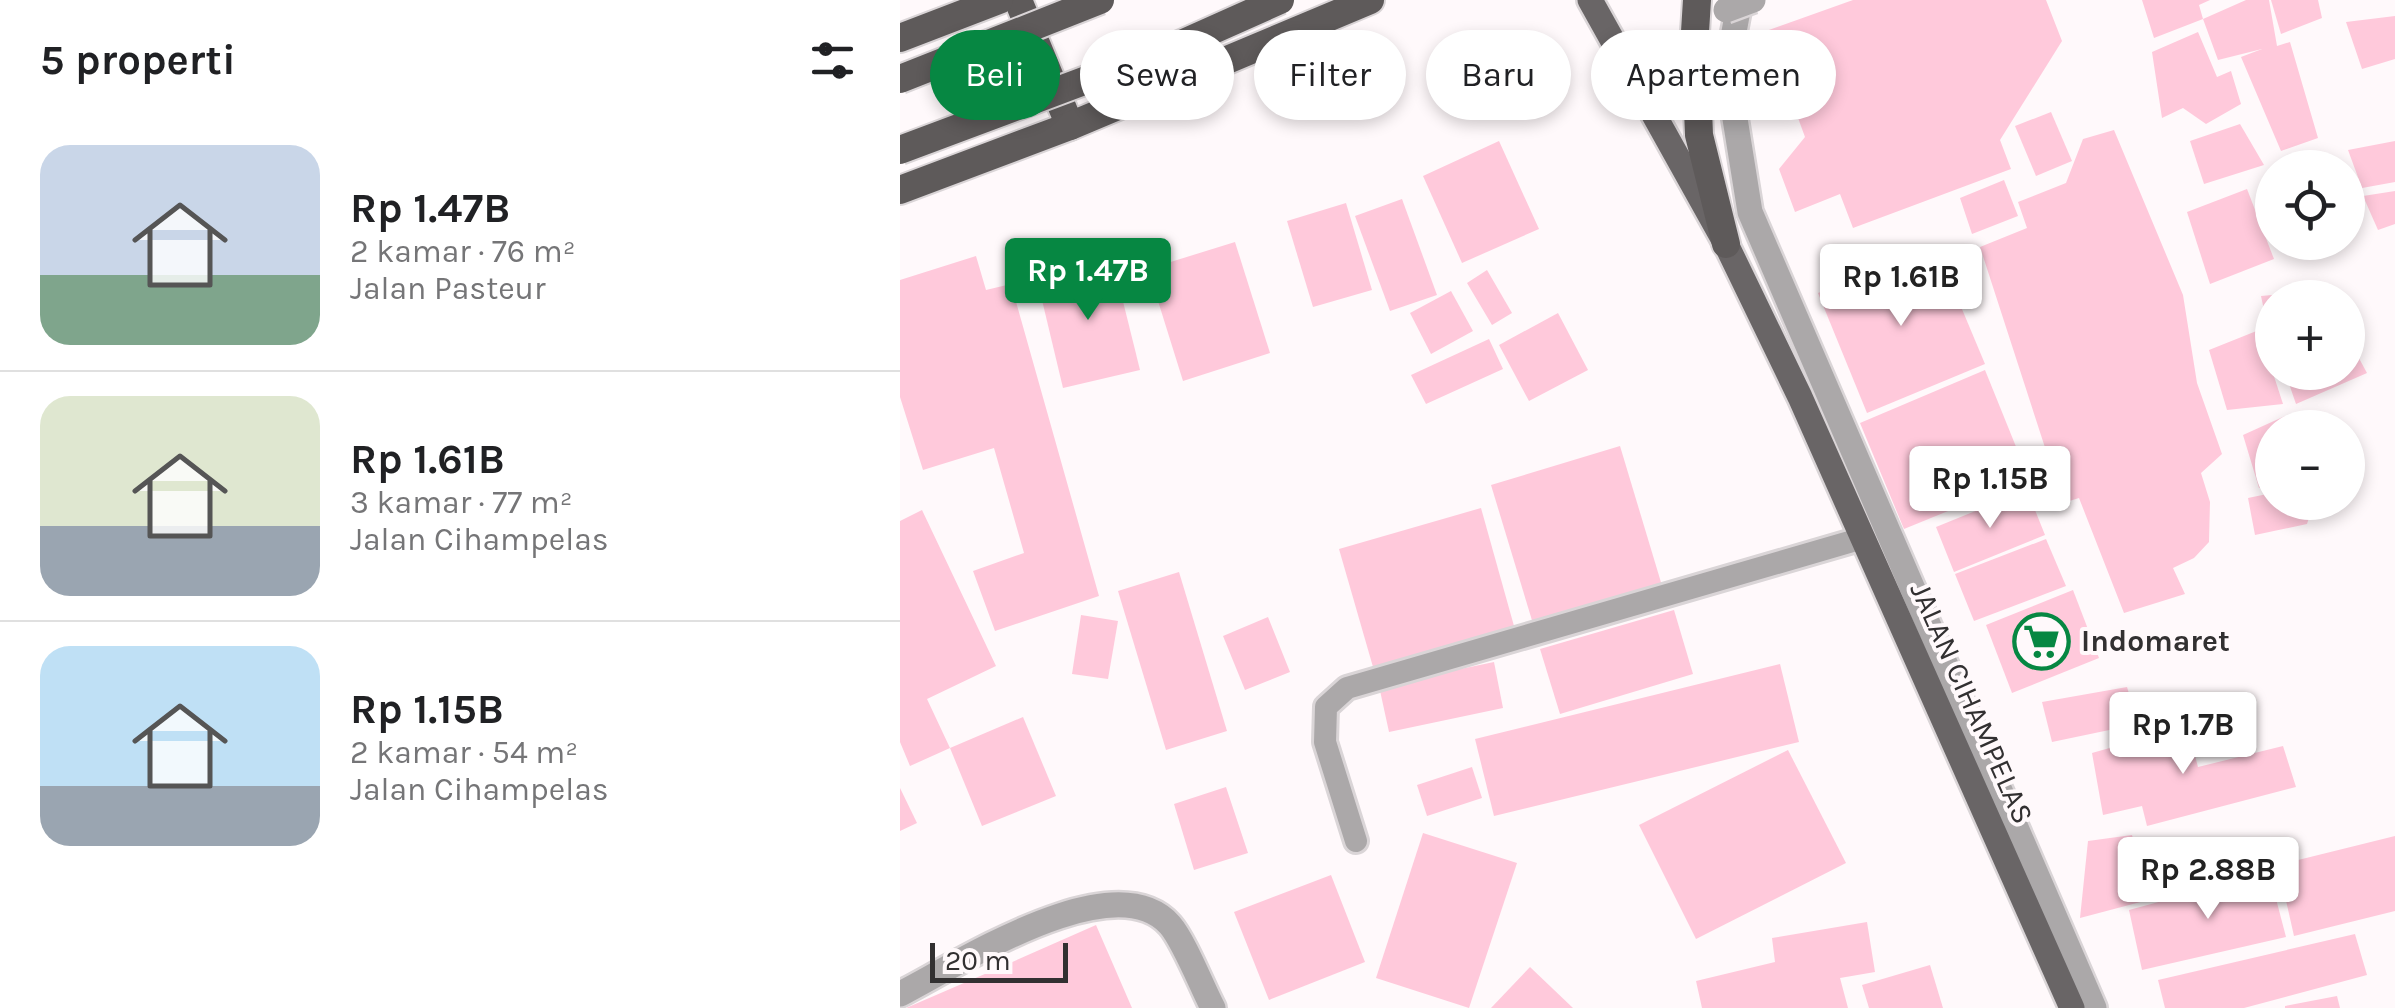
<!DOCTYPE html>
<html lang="id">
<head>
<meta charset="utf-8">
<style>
	:root { --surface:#fff; --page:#f6f6f6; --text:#202124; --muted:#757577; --line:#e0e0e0; --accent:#068742 }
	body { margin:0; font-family:Karla,sans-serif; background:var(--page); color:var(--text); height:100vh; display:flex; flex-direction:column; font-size:38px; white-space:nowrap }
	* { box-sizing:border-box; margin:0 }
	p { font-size:32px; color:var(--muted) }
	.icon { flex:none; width:55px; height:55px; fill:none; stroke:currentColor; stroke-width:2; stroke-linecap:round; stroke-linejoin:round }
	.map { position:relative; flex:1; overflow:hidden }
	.side { display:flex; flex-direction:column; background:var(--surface); width:900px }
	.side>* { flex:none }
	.banner { position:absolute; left:30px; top:30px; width:950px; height:90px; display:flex; gap:20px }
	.buttons { position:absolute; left:1355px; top:150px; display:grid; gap:20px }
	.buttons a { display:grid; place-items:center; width:110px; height:110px; border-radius:50%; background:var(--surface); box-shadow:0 5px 15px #0003; font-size:50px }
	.scale { position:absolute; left:30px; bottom:25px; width:138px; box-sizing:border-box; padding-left:10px; border:5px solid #323031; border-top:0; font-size:28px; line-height:35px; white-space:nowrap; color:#323031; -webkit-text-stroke:8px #fff9fb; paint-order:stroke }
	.price { position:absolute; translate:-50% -85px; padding:0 22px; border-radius:10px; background:#fff; color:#222; font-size:32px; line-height:65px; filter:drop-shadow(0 2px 5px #0008) }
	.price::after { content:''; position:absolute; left:50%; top:60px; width:30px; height:22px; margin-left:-15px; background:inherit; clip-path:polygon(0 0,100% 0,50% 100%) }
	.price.current { background:var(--accent); color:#fff }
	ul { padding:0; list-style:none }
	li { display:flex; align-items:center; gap:30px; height:250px; padding:0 40px }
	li+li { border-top:2px solid var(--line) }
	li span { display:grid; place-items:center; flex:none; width:280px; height:200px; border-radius:30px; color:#555 }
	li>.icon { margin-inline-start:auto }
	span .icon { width:120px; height:120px; fill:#fffc; stroke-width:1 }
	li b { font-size:42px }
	h2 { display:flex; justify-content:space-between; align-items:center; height:120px; padding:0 40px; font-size:42px }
	.pill { padding:0 35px; border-radius:45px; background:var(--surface); box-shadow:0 5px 15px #0003; font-size:35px; line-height:90px }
	.pill.current { background:var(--accent); color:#fff }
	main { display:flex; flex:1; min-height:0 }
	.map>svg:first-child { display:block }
	.building { fill:#ffc9db }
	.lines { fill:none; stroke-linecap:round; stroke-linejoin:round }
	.service-casing { stroke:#dad5d7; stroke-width:28 }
	.minor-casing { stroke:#dad5d7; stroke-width:30 }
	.primary-casing { stroke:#dad5d7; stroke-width:30 }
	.trunk-casing { stroke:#dad5d7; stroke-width:32 }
	.service { stroke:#aba8a9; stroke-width:22 }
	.minor { stroke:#aba8a9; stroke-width:25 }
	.primary { stroke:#696566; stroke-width:25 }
	.trunk { stroke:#5e5a5a; stroke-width:28 }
	.minor-bridge-casing { stroke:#dad5d7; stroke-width:30; stroke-linecap:butt }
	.trunk-bridge-casing { stroke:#dad5d7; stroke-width:32; stroke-linecap:butt }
	.minor-bridge { stroke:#aba8a9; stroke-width:25 }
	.trunk-bridge { stroke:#5e5a5a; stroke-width:28 }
	.labels { text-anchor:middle; stroke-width:8; stroke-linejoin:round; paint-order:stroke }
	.poi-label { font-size:30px; font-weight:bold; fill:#323031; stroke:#fff9fb; text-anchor:start }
	.street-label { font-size:30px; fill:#323031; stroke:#fff9fb }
</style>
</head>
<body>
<main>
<section class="side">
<h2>5 properti<svg class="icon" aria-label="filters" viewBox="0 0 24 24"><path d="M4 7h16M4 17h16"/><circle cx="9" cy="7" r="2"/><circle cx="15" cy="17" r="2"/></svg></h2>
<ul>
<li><span style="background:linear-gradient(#c9d6e8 65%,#7fa58c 0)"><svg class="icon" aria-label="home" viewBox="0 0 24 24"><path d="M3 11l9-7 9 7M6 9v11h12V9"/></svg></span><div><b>Rp 1.47B</b><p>2 kamar · 76 m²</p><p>Jalan Pasteur</p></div></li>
<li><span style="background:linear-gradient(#dfe7d0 65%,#9aa5b1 0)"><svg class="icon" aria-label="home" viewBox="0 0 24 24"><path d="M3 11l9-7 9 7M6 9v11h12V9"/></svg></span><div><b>Rp 1.61B</b><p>3 kamar · 77 m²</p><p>Jalan Cihampelas</p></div></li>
<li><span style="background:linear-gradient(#bfe0f5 70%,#9aa5b1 0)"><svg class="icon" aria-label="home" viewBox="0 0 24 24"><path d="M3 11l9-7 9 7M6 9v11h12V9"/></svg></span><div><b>Rp 1.15B</b><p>2 kamar · 54 m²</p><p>Jalan Cihampelas</p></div></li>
</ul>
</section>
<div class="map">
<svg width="1495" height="1008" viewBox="0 0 1495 1008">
	<rect width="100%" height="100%" fill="#fff9fb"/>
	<g class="building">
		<path d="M953,0H1146L1162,41L1100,140L1111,169L953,228L940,194L895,212L879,169L905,137L866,31Z"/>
		<path d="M1242,0H1310L1299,5L1303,19L1346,0H1369L1377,46L1390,42L1418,138L1381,151L1341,57L1362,49L1318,60L1303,19L1254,38Z"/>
		<path d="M1371,0H1418L1422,18L1381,34Z"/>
		<path d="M1495,16V59L1462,69L1446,22Z"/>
		<path d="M1298,32L1317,77L1331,71L1341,104L1306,124L1283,108L1262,118L1252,52Z"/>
		<path d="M1151,112L1172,161L1136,176L1115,126Z"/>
		<path d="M1340,124L1364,165L1304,184L1290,141Z"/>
		<path d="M1214,130L1283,295L1297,383L1322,454L1301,473L1310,502L1309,542L1294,558L1273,568L1285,594L1224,613L1179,498L1163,503L1080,247L1127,228L1118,202L1166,183L1183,139Z"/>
		<path d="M599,141L639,229L562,263L523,176Z"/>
		<path d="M1495,141V182L1462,188L1448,150Z"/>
		<path d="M1104,180L1118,216L1072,234L1060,198Z"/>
		<path d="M1347,189L1374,259L1310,284L1287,212Z"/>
		<path d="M1495,191V224L1478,230L1463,196Z"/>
		<path d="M502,199L537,295L490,311L455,216Z"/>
		<path d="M446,203L472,290L413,307L387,221Z"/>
		<path d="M335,242L370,353L283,381L248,269Z"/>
		<path d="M1036,247L1085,364L967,413L918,293Z"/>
		<path d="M76,256L86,290L111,284L199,596L95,631L73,571L124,553L94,448L23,470L0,397V280Z"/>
		<path d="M212,257L240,370L163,388L136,275Z"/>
		<path d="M587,270L612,313L592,325L567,283Z"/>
		<path d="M551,291L573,331L531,354L510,313Z"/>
		<path d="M1423,291L1424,298H1376L1375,295Z"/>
		<path d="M1372,295V328L1368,329L1361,296Z"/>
		<path d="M658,313L688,370L629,401L599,345Z"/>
		<path d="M1359,330L1383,404L1327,410L1309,350Z"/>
		<path d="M1448,338L1467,373L1396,404L1385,372H1448Z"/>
		<path d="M589,339L603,369L526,404L511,375Z"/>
		<path d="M1085,370L1123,464L1102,489L1004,529L960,423Z"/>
		<path d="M1385,416L1389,428H1372V482L1359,488L1343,435Z"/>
		<path d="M720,446L763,589L634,627L591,485Z"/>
		<path d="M1127,490L1145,535L1054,572L1036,527Z"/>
		<path d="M1372,493V502H1414L1407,524L1355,535L1348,498Z"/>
		<path d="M581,508L614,626L473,667L439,549Z"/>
		<path d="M22,510L96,666L27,699L50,748L10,766L0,742V521Z"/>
		<path d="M1146,539L1166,586L1074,621L1055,574Z"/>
		<path d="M279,572L327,731L266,750L218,591Z"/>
		<path d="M1173,590L1199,658L1112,693L1086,625Z"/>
		<path d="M774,610L793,674L660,714L640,649Z"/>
		<path d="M181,615L218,621L208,679L172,674Z"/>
		<path d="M368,617L390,672L345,690L323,636Z"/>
		<path d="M594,662L603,708L489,732L479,686Z"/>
		<path d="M880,664L899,742L594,816L575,739Z"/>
		<path d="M1227,687L1238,724L1152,742L1142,702Z"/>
		<path d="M123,717L156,796L82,826L50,748Z"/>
		<path d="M1287,726L1298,767L1383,746L1396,787L1247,826L1242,806L1203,815L1192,753Z"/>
		<path d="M888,750L946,863L796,939L739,825Z"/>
		<path d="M572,767L582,798L527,816L517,785Z"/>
		<path d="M326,787L348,853L294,870L274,804Z"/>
		<path d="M0,788L17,823L0,831Z"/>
		<path d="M523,833L617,863L569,1008L476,978Z"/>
		<path d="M1232,835L1248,900L1180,918L1188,841Z"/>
		<path d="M1495,836V911L1394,936L1378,865Z"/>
		<path d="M1369,872L1386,937L1242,970L1229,910Z"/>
		<path d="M431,875L465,962L369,1000L334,912Z"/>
		<path d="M967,922L975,972L940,978L948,1008H802L796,981L875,962L872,938Z"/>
		<path d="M196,925L232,1008H6L101,967Z"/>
		<path d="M1455,934L1467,975L1344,1008H1265L1258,980Z"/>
		<path d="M1030,965L1043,1008H969L962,985Z"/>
		<path d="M630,967L673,1008H591Z"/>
		<path d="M1437,996L1440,1008H1385V1006Z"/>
	</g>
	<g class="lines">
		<defs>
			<path id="service" d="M456,841L425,742L426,707L447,688L963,538"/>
			<g id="minor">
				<path d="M840,0L827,69L850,212L1194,1008"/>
				<path d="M0,994C59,964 214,862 270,925C284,941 302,987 313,1008"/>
			</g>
			<path id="primary" d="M690,0L826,244L900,397L1172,1008"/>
			<g id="trunk">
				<path d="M118,0L170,126"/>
				<path d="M797,0L795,32L799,135L826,244"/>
				<path d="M0,38L99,0"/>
				<path d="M0,190L170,126L470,0"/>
			</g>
		</defs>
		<use href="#service" class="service-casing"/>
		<use href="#minor" class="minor-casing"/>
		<use href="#primary" class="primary-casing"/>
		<use href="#trunk" class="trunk-casing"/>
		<use href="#service" class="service"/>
		<use href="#minor" class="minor"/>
		<use href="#primary" class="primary"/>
		<use href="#trunk" class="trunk"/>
		<defs>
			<path id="minor-bridge" d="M826,10L853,0"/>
			<g id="trunk-bridge">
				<path d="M0,79L200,0"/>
				<path d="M0,150L277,46L380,0"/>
			</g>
		</defs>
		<use href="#minor-bridge" class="minor-bridge-casing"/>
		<use href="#trunk-bridge" class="trunk-bridge-casing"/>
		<use href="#minor-bridge" class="minor-bridge"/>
		<use href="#trunk-bridge" class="trunk-bridge"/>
	</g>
	<defs>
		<symbol id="supermarket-ring" viewBox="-11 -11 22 22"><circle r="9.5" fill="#fff9fb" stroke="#068742" stroke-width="1.5"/><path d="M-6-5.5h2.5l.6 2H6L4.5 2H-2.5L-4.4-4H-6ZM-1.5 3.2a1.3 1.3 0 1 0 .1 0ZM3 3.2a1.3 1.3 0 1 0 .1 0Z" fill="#068742"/></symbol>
	</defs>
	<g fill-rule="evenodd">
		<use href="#supermarket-ring" x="1110" y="610" width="63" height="63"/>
	</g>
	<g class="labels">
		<g class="poi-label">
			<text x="1181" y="651">Indomaret</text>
		</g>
		<g class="street-label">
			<text transform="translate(1072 703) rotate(66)" y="10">JALAN CIHAMPELAS</text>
		</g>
	</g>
</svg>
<div class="buttons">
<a><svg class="icon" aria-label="locate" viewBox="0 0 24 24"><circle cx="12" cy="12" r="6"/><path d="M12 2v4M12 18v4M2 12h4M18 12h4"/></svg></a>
<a>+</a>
<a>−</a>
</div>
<div class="scale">20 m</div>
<b class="price current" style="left:188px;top:323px">Rp 1.47B</b>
<b class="price" style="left:1001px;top:329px">Rp 1.61B</b>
<b class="price" style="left:1090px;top:531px">Rp 1.15B</b>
<b class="price" style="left:1283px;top:777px">Rp 1.7B</b>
<b class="price" style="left:1308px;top:922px">Rp 2.88B</b>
<div class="banner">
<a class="pill current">Beli</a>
<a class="pill">Sewa</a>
<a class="pill">Filter</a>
<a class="pill">Baru</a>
<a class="pill">Apartemen</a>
</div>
</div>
</main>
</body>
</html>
